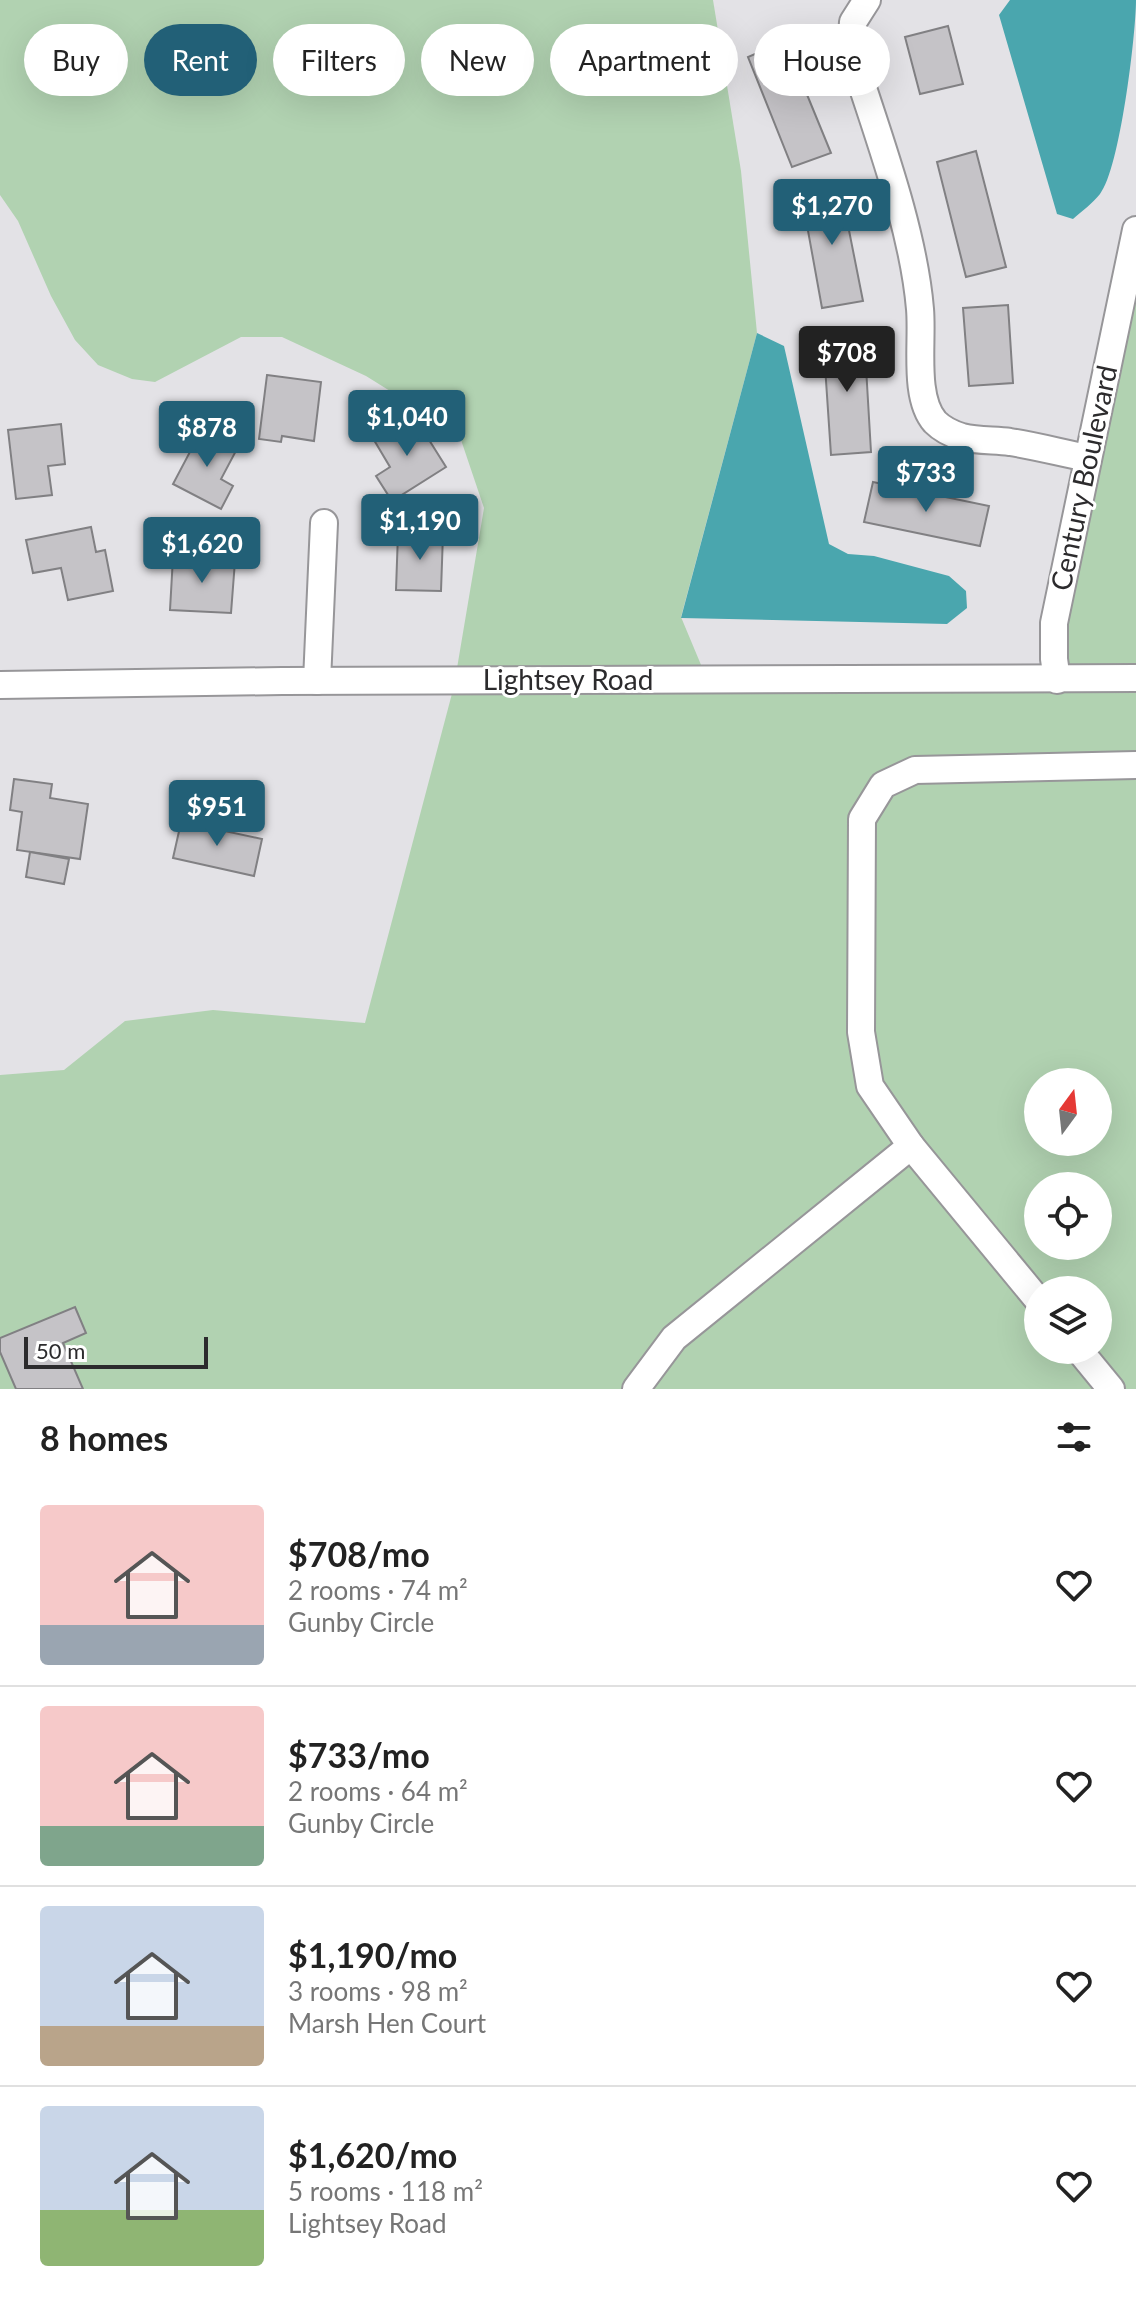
<!DOCTYPE html>
<html lang="en">
<head>
<meta charset="utf-8">
<style>
	:root { --surface:#fff; --page:#f2f2f2; --text:#222; --muted:#767676; --line:#e0e0e0; --accent:#226077 }
	body { margin:0; font-family:Lato,sans-serif; background:var(--page); color:var(--text); height:100vh; display:flex; flex-direction:column; font-size:30px; white-space:nowrap }
	* { box-sizing:border-box; margin:0 }
	p { font-size:26px; color:var(--muted) }
	.icon { flex:none; width:44px; height:44px; fill:none; stroke:currentColor; stroke-width:2; stroke-linecap:round; stroke-linejoin:round }
	.map { position:relative; height:1389px; overflow:hidden }
	.drawer { display:flex; flex-direction:column; background:var(--surface); flex:1 }
	.drawer>* { flex:none }
	.hud { position:absolute; left:24px; top:24px; width:1088px; height:72px; display:flex; gap:16px }
	.needle { width:52px; rotate:15deg }
	.controls { position:absolute; left:1024px; top:1068px; display:grid; gap:16px }
	.controls a { display:grid; place-items:center; width:88px; height:88px; border-radius:50%; background:var(--surface); box-shadow:0 8px 32px #0002; font-size:40px }
	.scale { position:absolute; left:24px; bottom:20px; width:184px; box-sizing:border-box; padding-left:8px; border:4px solid #2c2b2d; border-top:0; font-size:22px; line-height:28px; white-space:nowrap; color:#2c2b2d; -webkit-text-stroke:6px #fff; paint-order:stroke }
	.price { position:absolute; translate:-50% -68px; padding:0 18px; border-radius:8px; background:var(--accent); color:#fff; font-size:26px; line-height:52px; filter:drop-shadow(0 2px 4px #0008) }
	.price::after { content:''; position:absolute; left:50%; top:48px; width:24px; height:18px; margin-left:-12px; background:inherit; clip-path:polygon(0 0,100% 0,50% 100%) }
	.price.current { background:#222; color:#fff }
	ul { padding:0; list-style:none }
	li { display:flex; align-items:center; gap:24px; height:200px; padding:0 40px }
	li+li { border-top:2px solid var(--line) }
	li span { display:grid; place-items:center; flex:none; width:224px; height:160px; border-radius:8px; color:#555 }
	li>.icon { margin-inline-start:auto }
	span .icon { width:96px; height:96px; fill:#fffc; stroke-width:1 }
	li b { font-size:34px }
	h2 { display:flex; justify-content:space-between; align-items:center; height:96px; padding:0 40px; font-size:34px }
	.chip { padding:0 28px; border-radius:36px; background:var(--surface); box-shadow:0 8px 32px #0002; font-size:28px; line-height:72px }
	.chip.current { background:var(--accent); color:#fff }
	.map>svg:first-child { display:block }
	.green { fill:#b1d2b1; fill-rule:evenodd }
	.water { fill:#4aa6ae }
	.building { fill:#c5c3c7; stroke:#818083; stroke-width:2 }
	.lines { fill:none; stroke-linecap:round; stroke-linejoin:round }
	.street-casing { stroke:#979699; stroke-width:30 }
	.street { stroke:#fff; stroke-width:26 }
	.labels { text-anchor:middle; stroke-width:6; stroke-linejoin:round; paint-order:stroke }
	.street-label { font-size:28px; fill:#2c2b2d; stroke:#fff }
</style>
</head>
<body>
<div class="map">
<svg width="1136" height="1389" viewBox="0 0 1136 1389">
	<rect width="100%" height="100%" fill="#e3e2e6"/>
	<path class="green" d="M0,0H713L741,171L757,333L681,617L709,684L1045,681L1136,242V1389H0V1075L64,1070L125,1021L213,1010L365,1023L454,686L484,508L459,434L366,376L282,337H241L155,382L132,379L98,365L75,340L51,296L18,221L0,195ZM1038,1082H1098V1142H1038ZM1038,1186H1098V1246H1038ZM1038,1290H1098V1350H1038Z"/>
	<g class="water">
		<path d="M1010,0H1136C1136,34 1120,169 1100,194C1093,203 1082,211 1073,219L1057,214L999,15Z"/>
		<path d="M757,333L784,346L829,544L848,554L874,556L949,576L966,591L967,608L947,624L681,618Z"/>
	</g>
	<g class="building">
		<path d="M948,26L963,84L920,94L905,37Z"/>
		<path d="M785,41L831,153L792,167L748,57Z"/>
		<path d="M976,151L1006,267L966,277L937,162Z"/>
		<path d="M840,185L863,301L822,308L801,192Z"/>
		<path d="M1008,305L1013,383L969,386L963,308Z"/>
		<path d="M864,333L871,452L831,455L823,336Z"/>
		<path d="M267,375L321,382L314,441L282,436L281,442L259,439Z"/>
		<path d="M414,416L446,467L392,501L376,476L390,467L374,440Z"/>
		<path d="M61,424L65,464L48,466L52,495L16,499L8,430Z"/>
		<path d="M202,429L238,447L221,479L233,486L221,509L173,484Z"/>
		<path d="M873,482L989,506L980,546L864,522Z"/>
		<path d="M91,527L96,552L105,550L113,591L68,600L61,568L33,573L26,540Z"/>
		<path d="M398,533L443,534L441,591L396,590Z"/>
		<path d="M173,557L235,561L231,613L170,610Z"/>
		<path d="M14,779L52,784L50,798L88,804L80,859L17,850L22,812L10,810Z"/>
		<path d="M182,818L221,826L220,830L262,839L254,876L173,858Z"/>
		<path d="M30,852L69,859L64,884L26,877Z"/>
		<path d="M75,1307L86,1333L63,1343L83,1389H16L0,1352V1338Z"/>
	</g>
	<g class="lines">
		<defs>
			<g id="street">
				<path d="M867,0L853,22L851,51C876,131 913,226 920,309C923,342 913,397 935,422C942,429 952,434 962,437C977,441 994,440 1010,442C1036,446 1062,453 1088,458"/>
				<path d="M1057,680L1054,659V623L1136,230"/>
				<path d="M317,681L324,523"/>
				<path d="M0,685L282,681L1136,678"/>
				<path d="M1038,1300L911,1146L870,1086L861,1032L862,819L883,785L915,770L1136,765"/>
				<path d="M1079,1350L1111,1389"/>
				<path d="M636,1389L674,1338L911,1146"/>
			</g>
		</defs>
		<use href="#street" class="street-casing"/>
		<use href="#street" class="street"/>
	</g>
	<g class="labels">
		<g class="street-label">
			<text transform="translate(1084 478) rotate(-78)" y="10">Century Boulevard</text>
			<text x="568" y="690">Lightsey Road</text>
		</g>
	</g>
</svg>
<div class="controls">
<a><svg class="needle" viewBox="-14 -14 28 28"><path d="M0-13l5 13h-10z" fill="#e53935"/><path d="M0 13l5-13h-10z" fill="#767676"/></svg></a>
<a><svg class="icon" aria-label="locate" viewBox="0 0 24 24"><circle cx="12" cy="12" r="6"/><path d="M12 2v4M12 18v4M2 12h4M18 12h4"/></svg></a>
<a><svg class="icon" aria-label="layers" viewBox="0 0 24 24"><path d="M12 4l9 5-9 5-9-5zM3 14l9 5 9-5"/></svg></a>
</div>
<div class="scale">50 m</div>
<b class="price" style="left:832px;top:247px">$1,270</b>
<b class="price current" style="left:847px;top:394px">$708</b>
<b class="price" style="left:407px;top:458px">$1,040</b>
<b class="price" style="left:207px;top:469px">$878</b>
<b class="price" style="left:926px;top:514px">$733</b>
<b class="price" style="left:420px;top:562px">$1,190</b>
<b class="price" style="left:202px;top:585px">$1,620</b>
<b class="price" style="left:217px;top:848px">$951</b>
<div class="hud">
<a class="chip">Buy</a>
<a class="chip current">Rent</a>
<a class="chip">Filters</a>
<a class="chip">New</a>
<a class="chip">Apartment</a>
<a class="chip">House</a>
</div>
</div>
<section class="drawer">
<h2>8 homes<svg class="icon" aria-label="filters" viewBox="0 0 24 24"><path d="M4 7h16M4 17h16"/><circle cx="9" cy="7" r="2"/><circle cx="15" cy="17" r="2"/></svg></h2>
<ul>
<li><span style="background:linear-gradient(#f6c9c9 75%,#9aa5b1 0)"><svg class="icon" aria-label="home" viewBox="0 0 24 24"><path d="M3 11l9-7 9 7M6 9v11h12V9"/></svg></span><div><b>$708/mo</b><p>2 rooms · 74 m²</p><p>Gunby Circle</p></div><svg class="icon" aria-label="heart" viewBox="0 0 24 24"><path d="M12 20l-8-8c-3-5 5-10 8-4 3-6 11-1 8 4z"/></svg></li>
<li><span style="background:linear-gradient(#f6c9c9 75%,#7fa58c 0)"><svg class="icon" aria-label="home" viewBox="0 0 24 24"><path d="M3 11l9-7 9 7M6 9v11h12V9"/></svg></span><div><b>$733/mo</b><p>2 rooms · 64 m²</p><p>Gunby Circle</p></div><svg class="icon" aria-label="heart" viewBox="0 0 24 24"><path d="M12 20l-8-8c-3-5 5-10 8-4 3-6 11-1 8 4z"/></svg></li>
<li><span style="background:linear-gradient(#c9d6e8 75%,#b9a48a 0)"><svg class="icon" aria-label="home" viewBox="0 0 24 24"><path d="M3 11l9-7 9 7M6 9v11h12V9"/></svg></span><div><b>$1,190/mo</b><p>3 rooms · 98 m²</p><p>Marsh Hen Court</p></div><svg class="icon" aria-label="heart" viewBox="0 0 24 24"><path d="M12 20l-8-8c-3-5 5-10 8-4 3-6 11-1 8 4z"/></svg></li>
<li><span style="background:linear-gradient(#c9d6e8 65%,#8fb573 0)"><svg class="icon" aria-label="home" viewBox="0 0 24 24"><path d="M3 11l9-7 9 7M6 9v11h12V9"/></svg></span><div><b>$1,620/mo</b><p>5 rooms · 118 m²</p><p>Lightsey Road</p></div><svg class="icon" aria-label="heart" viewBox="0 0 24 24"><path d="M12 20l-8-8c-3-5 5-10 8-4 3-6 11-1 8 4z"/></svg></li>
</ul>
</section>
</body>
</html>
